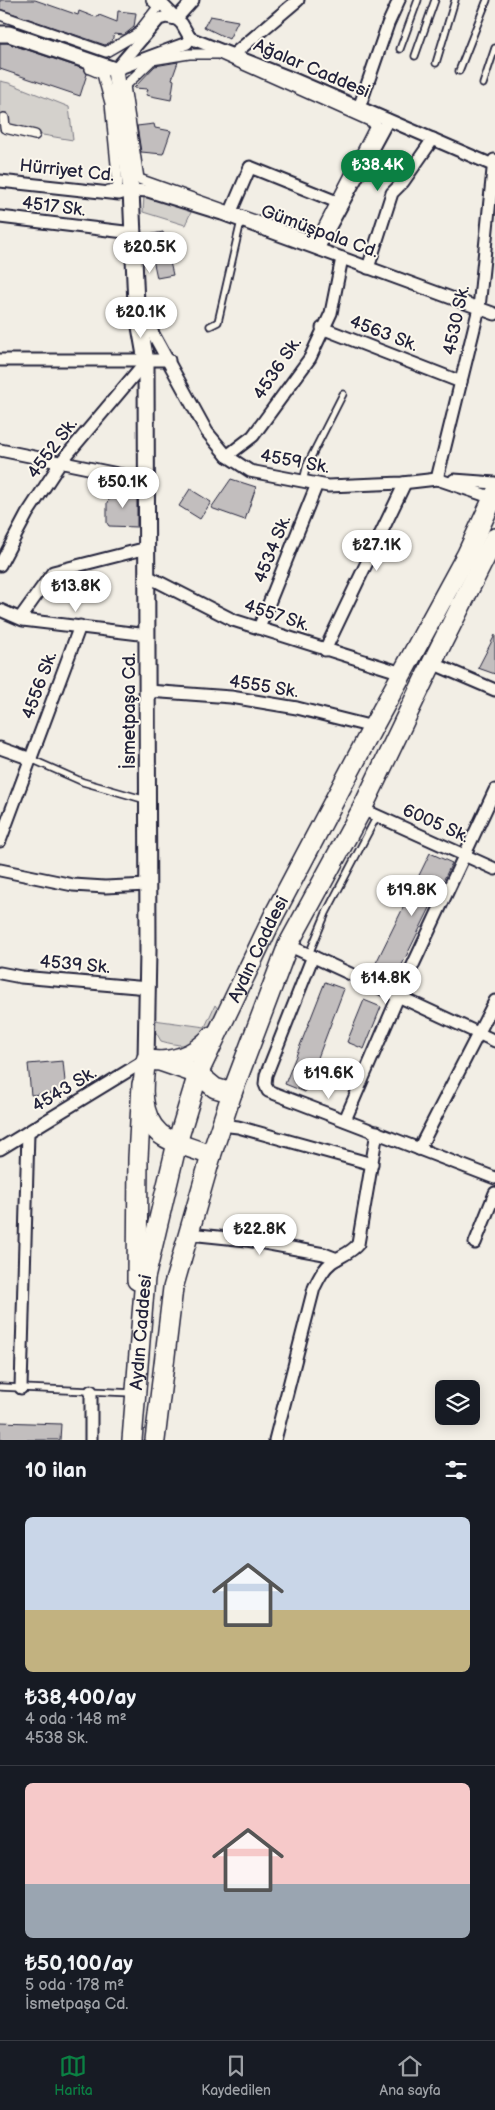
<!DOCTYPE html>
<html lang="tr">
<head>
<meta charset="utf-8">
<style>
	:root { --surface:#171b24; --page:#20242c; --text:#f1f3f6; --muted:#9ea1a6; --line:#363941; --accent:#0b8043 }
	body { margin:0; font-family:"Balsamiq Sans",sans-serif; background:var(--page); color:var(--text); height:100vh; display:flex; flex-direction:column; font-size:19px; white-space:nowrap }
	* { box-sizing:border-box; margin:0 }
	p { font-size:16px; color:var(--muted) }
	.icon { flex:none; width:28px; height:28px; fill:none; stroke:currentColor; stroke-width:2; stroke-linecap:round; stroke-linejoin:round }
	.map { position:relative; height:1440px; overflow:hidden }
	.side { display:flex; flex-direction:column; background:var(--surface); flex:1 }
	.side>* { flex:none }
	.tools { position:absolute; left:435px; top:1380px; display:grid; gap:10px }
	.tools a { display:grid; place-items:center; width:45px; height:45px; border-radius:8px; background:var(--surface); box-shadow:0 2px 12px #0003; font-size:25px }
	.price { position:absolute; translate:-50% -42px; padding:0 11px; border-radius:18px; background:#fff; color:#222; font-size:16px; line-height:32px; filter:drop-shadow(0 1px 2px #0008) }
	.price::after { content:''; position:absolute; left:50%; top:30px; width:15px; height:11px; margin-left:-8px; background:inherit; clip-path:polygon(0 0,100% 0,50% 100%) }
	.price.on { background:var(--accent); color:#fff }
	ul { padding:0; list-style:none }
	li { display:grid; align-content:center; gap:10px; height:265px; padding:0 25px }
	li+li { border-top:1px solid var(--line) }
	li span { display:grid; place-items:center; height:155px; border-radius:8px; color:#555 }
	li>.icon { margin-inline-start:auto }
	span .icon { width:90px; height:90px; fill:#fffc; stroke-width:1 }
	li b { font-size:21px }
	h2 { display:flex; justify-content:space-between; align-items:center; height:60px; padding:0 25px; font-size:21px }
	.tabs { display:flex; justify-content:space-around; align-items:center; height:70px; border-top:1px solid var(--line); background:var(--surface); font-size:14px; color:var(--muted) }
	.tabs a { display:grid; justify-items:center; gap:2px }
	.tabs .on { color:var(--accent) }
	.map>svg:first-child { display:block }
	.green { fill:#d4d1cc; stroke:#7b7a84 }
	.building { fill:#c2bebe; stroke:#22223b }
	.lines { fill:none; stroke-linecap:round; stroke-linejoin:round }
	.service-casing { stroke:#22223b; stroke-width:9 }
	.pedestrian-casing { stroke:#22223b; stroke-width:12 }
	.minor-casing { stroke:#22223b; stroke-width:15 }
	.secondary-casing { stroke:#22223b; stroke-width:19 }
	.trunk-casing { stroke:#22223b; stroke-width:22 }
	.service { stroke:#fbf7ec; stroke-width:5.5 }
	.pedestrian { stroke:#fbf7ec; stroke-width:9 }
	.minor { stroke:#fbf7ec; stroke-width:11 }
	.secondary { stroke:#fbf7ec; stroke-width:15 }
	.trunk { stroke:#fbf7ec; stroke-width:19 }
	.labels { text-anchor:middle; stroke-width:4; stroke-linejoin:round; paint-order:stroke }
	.street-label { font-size:18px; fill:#22223b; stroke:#fbf7ec }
</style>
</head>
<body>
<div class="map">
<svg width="495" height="1440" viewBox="0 0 495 1440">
	<rect width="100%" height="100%" fill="#f2eee5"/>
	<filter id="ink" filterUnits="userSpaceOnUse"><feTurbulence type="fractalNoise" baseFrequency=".02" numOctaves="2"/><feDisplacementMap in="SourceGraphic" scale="10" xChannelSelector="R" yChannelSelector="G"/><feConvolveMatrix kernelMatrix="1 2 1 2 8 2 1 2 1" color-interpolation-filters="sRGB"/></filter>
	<g filter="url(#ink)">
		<g class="green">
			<path d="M0,81L9,83L69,107L73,140L0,128Z"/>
			<path d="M150,195L192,210L185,225L143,212L144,196Z"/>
			<path d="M215,1005L218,1009C203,1040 198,1052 161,1041L154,1029V1020L205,1027Z"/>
		</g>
		<g class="building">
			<path d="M0,0H35L78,15L79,11L92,16L98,17L99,15L117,22L118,11L136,13L134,27L124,35L114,34L112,41L105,45L0,9Z"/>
			<path d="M210,16L238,21L229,39L204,27Z"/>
			<path d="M0,43H7L84,69L87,74L80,96L0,69Z"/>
			<path d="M178,62L172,79L174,80L171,100L146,95L148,89L134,88L155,66Z"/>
			<path d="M154,124L155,128L171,131L163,154L141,152L137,126Z"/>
			<path d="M163,232L173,275L157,278L148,235Z"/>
			<path d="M231,479L256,487L245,520L211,508Z"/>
			<path d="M190,489L211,502L200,519L179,506Z"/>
			<path d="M120,490H137V527L109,526L107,523V502L115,494H120Z"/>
			<path d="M495,635V674L478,668Z"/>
			<path d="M430,853L452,863L394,981L372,971Z"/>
			<path d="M325,982L344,989L305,1092L285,1084Z"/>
			<path d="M364,1000L381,1007L364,1049L347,1042Z"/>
			<path d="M63,1061L66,1092L31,1095L28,1064Z"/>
			<path d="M0,1422L61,1424L60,1440H0Z"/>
		</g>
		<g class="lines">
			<defs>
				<g id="service">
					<path d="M400,49L418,0"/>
					<path d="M415,56L435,0"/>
					<path d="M436,63L455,0"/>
					<path d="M459,71L487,0"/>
					<path d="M483,84L495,48"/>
					<path d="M210,326L218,322L241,221"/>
					<path d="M303,481L307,465L343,394"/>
					<path d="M31,759L83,782L146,800"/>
					<path d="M309,954L326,913L377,816"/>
					<path d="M0,1387L133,1393"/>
				</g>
				<g id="pedestrian">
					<path d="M0,15L106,52L137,34L158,7L151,0"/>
					<path d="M189,54H219L376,124L317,239L303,237L139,179L125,86L152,60Z"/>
					<path d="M90,69L102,74L110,103L118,185L115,191L109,190"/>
					<path d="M4,118L5,128L35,135"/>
				</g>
				<g id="minor">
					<path d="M158,0L182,24L190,38"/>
					<path d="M176,19L193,0"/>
					<path d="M190,38L289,77L495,166"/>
					<path d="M234,54L298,0"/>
					<path d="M117,69L187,43L190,38"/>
					<path d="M115,70L159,19L166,17L176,19"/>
					<path d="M359,108L388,24L399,0"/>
					<path d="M0,181L119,194L131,190L148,191L222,214L495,314"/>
					<path d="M229,216L250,167L342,204"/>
					<path d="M0,217L133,233"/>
					<path d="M318,249L388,120"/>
					<path d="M368,268L392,193L403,182L433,139"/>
					<path d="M140,310L207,432L227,456L250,471L328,486L402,483L437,479L493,498"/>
					<path d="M322,328L461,382"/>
					<path d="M0,360H169"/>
					<path d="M0,450L147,480"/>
					<path d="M227,456L253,436L310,358L331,313L342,258"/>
					<path d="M437,479L479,308L494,160"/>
					<path d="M454,480L495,483"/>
					<path d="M0,565L27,514L61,462L146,361"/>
					<path d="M147,576L233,620L402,673"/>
					<path d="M0,610L23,620L148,635"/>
					<path d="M20,618L53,572L147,548"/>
					<path d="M259,628L317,484"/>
					<path d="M325,650L405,483"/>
					<path d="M432,663L495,690"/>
					<path d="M148,691L231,697L297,708L373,727"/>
					<path d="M0,748L31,759"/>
					<path d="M362,809L495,869"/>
					<path d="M0,841L80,626"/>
					<path d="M0,870L73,885L105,887L148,885"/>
					<path d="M288,945L495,1041"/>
					<path d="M313,956L266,1075L265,1084L268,1091L495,1178"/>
					<path d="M0,973L21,977L148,988"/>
					<path d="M345,1120L398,997L495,790"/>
					<path d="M221,1125L238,1127L372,1164"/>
					<path d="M0,1149L146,1060"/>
					<path d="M419,1149L495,1001"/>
					<path d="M189,1234L247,1240L324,1254L337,1259"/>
					<path d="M475,1243L495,1193"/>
					<path d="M21,1388L28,1132"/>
					<path d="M91,1440V1391"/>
					<path d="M275,1440L314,1288C319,1278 323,1269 332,1262C342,1255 351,1253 358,1244L377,1132"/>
				</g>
				<path id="secondary" d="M0,34H9L115,70L131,190L136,304L146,361L148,951L146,1060"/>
				<g id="trunk">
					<path d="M161,1061C183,1059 197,1052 212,1036"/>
					<path d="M211,1156C195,1148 174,1145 160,1134C139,1116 142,1084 146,1060L160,1061L198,1074L215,1088L232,1093"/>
					<path d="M137,1280L138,1158L142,1084"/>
					<path id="s1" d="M132,1440L145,1278L177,1143L198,1074L274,915L373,727L467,554L495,494"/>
					<path d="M155,1440L173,1288L211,1156L232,1093L288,945L362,809L432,663L495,538"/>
				</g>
			</defs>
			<use href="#service" class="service-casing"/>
			<use href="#pedestrian" class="pedestrian-casing"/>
			<use href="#minor" class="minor-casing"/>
			<use href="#secondary" class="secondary-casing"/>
			<use href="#trunk" class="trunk-casing"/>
			<use href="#service" class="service"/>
			<use href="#pedestrian" class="pedestrian"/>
			<use href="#minor" class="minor"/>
			<use href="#secondary" class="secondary"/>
			<use href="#trunk" class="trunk"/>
		</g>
	</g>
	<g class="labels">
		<g class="street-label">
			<text transform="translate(312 68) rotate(23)" y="6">Ağalar Caddesi</text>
			<text transform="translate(67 170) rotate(6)" y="6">Hürriyet Cd.</text>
			<text transform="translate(54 206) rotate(7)" y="6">4517 Sk.</text>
			<text transform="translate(320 231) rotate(20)" y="6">Gümüşpala Cd.</text>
			<text transform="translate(456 320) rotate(-78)" y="6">4530 Sk.</text>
			<text transform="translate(384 333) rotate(21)" y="6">4563 Sk.</text>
			<text transform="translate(277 368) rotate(-56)" y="6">4536 Sk.</text>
			<text transform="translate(52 448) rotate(-53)" y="6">4552 Sk.</text>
			<text transform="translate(295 461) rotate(10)" y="6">4559 Sk.</text>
			<text transform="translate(272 549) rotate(-68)" y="6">4534 Sk.</text>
			<text transform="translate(277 615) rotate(18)" y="6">4557 Sk.</text>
			<text transform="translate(39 685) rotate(-70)" y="6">4556 Sk.</text>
			<text transform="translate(264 686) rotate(9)" y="6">4555 Sk.</text>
			<text transform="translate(129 711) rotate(-90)" y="6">İsmetpaşa Cd.</text>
			<text transform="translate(436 823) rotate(24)" y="6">6005 Sk.</text>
			<text dy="6" stroke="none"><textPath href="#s1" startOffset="512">Aydın Caddesi</textPath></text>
			<text transform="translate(75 964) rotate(5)" y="6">4539 Sk.</text>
			<text transform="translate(64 1089) rotate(-31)" y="6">4543 Sk.</text>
			<text dy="6" stroke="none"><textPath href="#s1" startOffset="108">Aydın Caddesi</textPath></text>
		</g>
	</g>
</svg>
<div class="tools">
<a><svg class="icon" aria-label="layers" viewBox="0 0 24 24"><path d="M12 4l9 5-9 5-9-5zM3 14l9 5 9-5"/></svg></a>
</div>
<b class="price on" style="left:378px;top:192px">₺38.4K</b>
<b class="price" style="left:150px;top:274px">₺20.5K</b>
<b class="price" style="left:141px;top:339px">₺20.1K</b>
<b class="price" style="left:123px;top:509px">₺50.1K</b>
<b class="price" style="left:377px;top:572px">₺27.1K</b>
<b class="price" style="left:76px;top:613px">₺13.8K</b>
<b class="price" style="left:412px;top:917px">₺19.8K</b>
<b class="price" style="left:386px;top:1005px">₺14.8K</b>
<b class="price" style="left:329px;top:1100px">₺19.6K</b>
<b class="price" style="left:260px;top:1256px">₺22.8K</b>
</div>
<section class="side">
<h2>10 ilan<svg class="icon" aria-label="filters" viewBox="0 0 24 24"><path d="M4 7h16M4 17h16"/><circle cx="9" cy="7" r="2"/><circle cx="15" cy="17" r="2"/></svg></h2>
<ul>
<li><span style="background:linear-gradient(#c9d6e8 60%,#c2b280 0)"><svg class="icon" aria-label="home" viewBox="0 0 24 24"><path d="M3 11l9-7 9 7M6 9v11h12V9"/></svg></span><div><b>₺38,400/ay</b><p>4 oda · 148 m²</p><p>4538 Sk.</p></div></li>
<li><span style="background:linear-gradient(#f6c9c9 65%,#9aa5b1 0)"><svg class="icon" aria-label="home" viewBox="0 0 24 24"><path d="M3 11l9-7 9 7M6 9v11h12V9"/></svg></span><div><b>₺50,100/ay</b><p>5 oda · 178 m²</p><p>İsmetpaşa Cd.</p></div></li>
</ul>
</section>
<nav class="tabs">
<a class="on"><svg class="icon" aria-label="map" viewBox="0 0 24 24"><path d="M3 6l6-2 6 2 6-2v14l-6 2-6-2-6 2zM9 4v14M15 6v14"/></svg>Harita</a>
<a><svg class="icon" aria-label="saved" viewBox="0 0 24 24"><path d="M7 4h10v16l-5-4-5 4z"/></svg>Kaydedilen</a>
<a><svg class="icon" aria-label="home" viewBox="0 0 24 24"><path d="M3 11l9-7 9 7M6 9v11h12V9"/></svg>Ana sayfa</a>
</nav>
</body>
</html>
